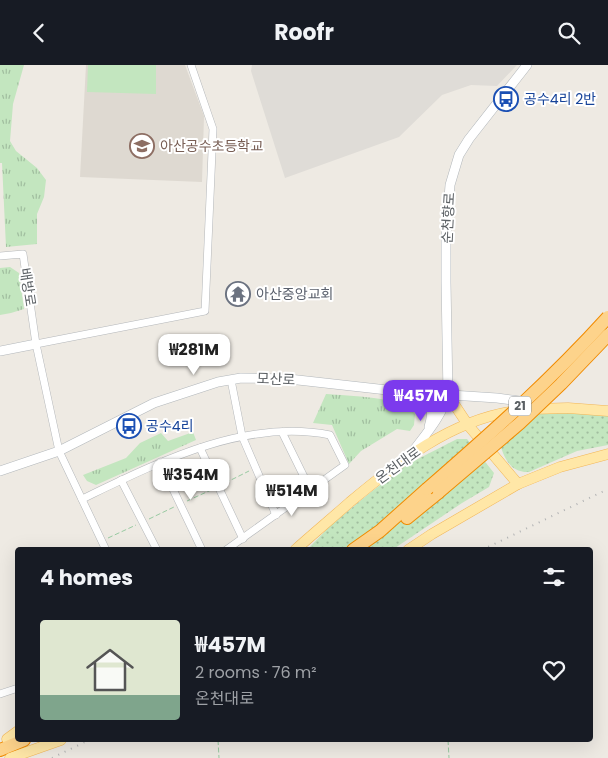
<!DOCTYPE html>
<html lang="en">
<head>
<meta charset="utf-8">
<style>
	:root { --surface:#171b24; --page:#242831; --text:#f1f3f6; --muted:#9ea1a6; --accent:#7c3aed }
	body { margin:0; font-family:Poppins,"Noto Sans KR",sans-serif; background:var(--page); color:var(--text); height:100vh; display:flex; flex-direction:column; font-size:19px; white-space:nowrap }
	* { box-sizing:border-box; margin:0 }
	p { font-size:16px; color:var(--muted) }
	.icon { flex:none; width:28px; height:28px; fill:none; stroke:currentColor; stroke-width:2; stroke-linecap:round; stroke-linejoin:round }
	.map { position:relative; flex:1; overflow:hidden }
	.details { position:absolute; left:15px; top:482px; width:578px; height:195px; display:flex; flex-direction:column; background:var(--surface); border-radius:5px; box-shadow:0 5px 20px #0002 }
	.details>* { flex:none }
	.price { position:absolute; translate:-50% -42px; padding:0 11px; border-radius:10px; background:#fff; color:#222; font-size:16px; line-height:32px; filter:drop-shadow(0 1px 2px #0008) }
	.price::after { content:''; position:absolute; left:50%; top:30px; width:15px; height:11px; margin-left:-8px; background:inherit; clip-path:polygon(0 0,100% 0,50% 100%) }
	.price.current { background:var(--accent); color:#fff }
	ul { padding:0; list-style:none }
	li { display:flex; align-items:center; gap:15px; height:125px; padding:0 25px }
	li span { display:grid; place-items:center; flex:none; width:140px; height:100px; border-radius:5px; color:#555 }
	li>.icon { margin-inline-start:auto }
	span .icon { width:60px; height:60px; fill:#fffc; stroke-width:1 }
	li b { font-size:21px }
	h2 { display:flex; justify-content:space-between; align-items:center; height:60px; padding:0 25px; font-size:21px }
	header { display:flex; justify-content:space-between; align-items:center; height:65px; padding:0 25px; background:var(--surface); font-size:22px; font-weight:700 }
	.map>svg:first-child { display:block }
	.industrial { fill:#dfdcd7 }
	.education { fill:#ded9d1 }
	.grass { fill:url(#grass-dots) }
	.park { fill:url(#park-tufts) }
	.pitch { fill:#c3e6bf }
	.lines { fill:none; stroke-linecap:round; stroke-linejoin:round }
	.street-casing { stroke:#b4b7ba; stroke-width:8 }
	.secondary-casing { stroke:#b2b7bb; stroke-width:10 }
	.primary-casing { stroke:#f2b658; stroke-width:11 }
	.highway-casing { stroke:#f18b00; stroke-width:14 }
	.path { stroke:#99caa2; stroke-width:1; stroke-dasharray:5 2.5; stroke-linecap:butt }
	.street { stroke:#fff; stroke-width:7 }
	.secondary { stroke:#fff; stroke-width:9 }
	.primary { stroke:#ffe7a7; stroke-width:10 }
	.highway { stroke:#fdd38b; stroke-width:12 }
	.rail { stroke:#b2b3b4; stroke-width:2; stroke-dasharray:1 6; stroke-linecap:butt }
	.highway-bridge-casing { stroke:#f18b00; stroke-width:14; stroke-linecap:butt }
	.highway-bridge { stroke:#fdd38b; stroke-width:12 }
	.labels { text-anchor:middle; stroke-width:4; stroke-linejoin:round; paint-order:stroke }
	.shield { fill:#fff; stroke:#8c9092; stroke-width:1 }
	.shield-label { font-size:12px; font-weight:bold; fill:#5b6064 }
	.transit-label { font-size:14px; fill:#164399; stroke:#fff; text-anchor:start }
	.education-label { font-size:14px; fill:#785e54; stroke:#fff; text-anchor:start }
	.street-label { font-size:14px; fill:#5b6064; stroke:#fff }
	.worship-label { font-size:14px; fill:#5b616d; stroke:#fff; text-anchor:start }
</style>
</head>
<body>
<header><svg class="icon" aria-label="back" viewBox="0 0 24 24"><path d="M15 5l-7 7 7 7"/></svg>Roofr<svg class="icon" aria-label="search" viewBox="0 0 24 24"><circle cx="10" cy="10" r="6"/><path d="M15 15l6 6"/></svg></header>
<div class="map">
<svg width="608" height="693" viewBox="0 0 608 693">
	<defs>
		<pattern id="grass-dots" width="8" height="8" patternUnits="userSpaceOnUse" patternTransform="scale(1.25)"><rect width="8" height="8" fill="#c3e6bf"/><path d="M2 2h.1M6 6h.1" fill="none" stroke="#a1be9f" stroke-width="1.8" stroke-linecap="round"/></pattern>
		<pattern id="park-tufts" width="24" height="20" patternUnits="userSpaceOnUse" patternTransform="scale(1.25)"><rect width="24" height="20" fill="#c3e6bf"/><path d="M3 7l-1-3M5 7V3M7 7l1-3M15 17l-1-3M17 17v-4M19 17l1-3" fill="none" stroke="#a1be9f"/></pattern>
	</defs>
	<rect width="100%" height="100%" fill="#eeeae3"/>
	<path class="industrial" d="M252,0H517L497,21L471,20L442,30L399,72L285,113L251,6Z"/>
	<path class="education" d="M86,0H185L204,51L202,117L80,112Z"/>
	<g class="grass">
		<path d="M565,347L608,350V380L577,386L529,407C505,408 502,384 496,366L505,352Z"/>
		<path d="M457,374H467L494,408L489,422L462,438L392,485H307L330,461L371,427L408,399Z"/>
	</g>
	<g class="park">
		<path d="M0,0H24L13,39L10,76L16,86L37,103L46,115L44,132L37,149V179L6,182L2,98H0Z"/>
		<path d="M10,202L19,208L24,244L11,248L0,250V203Z"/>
		<path d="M326,329C348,331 402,331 415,349L414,360L410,366L397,364L361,386L349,399L332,360L313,358Z"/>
		<path d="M193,367L196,375L96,420L87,416L83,410L126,393L140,378L161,368L168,376Z"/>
	</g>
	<path class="pitch" d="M88,0H156V29L87,27Z"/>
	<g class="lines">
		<defs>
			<g id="street">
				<path d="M0,191L23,189L36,279L59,386L106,485"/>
				<path d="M36,279L205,246L213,64L191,0"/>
				<path d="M231,315L242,371L276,450"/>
				<path d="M282,367L310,424"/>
				<path d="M200,383L243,474"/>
				<path d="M160,397L202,485"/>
				<path d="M121,415L157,485"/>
				<path d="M82,434C157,398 244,353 330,370L345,400L226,485"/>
				<path d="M0,629L18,623"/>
			</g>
			<g id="secondary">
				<path d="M0,286L36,279"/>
				<path d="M415,330C433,336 434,345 429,362"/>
				<path d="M411,389C425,370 440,354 448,330L446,217V171L450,120L459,90L469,74L527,0"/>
				<path d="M0,406L59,386L154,338L218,317L241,313L289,314L405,327L497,333L528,337"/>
			</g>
			<g id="primary">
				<path d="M448,330L468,360L518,419"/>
				<path d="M532,344L568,343L608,346"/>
				<path d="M295,485C313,469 332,453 350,437C398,397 451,355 515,346"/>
				<path d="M408,485L432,469L518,419L560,402L608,389"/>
				<path d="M7,674L18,666"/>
				<path d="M10,693L61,675"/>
			</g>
			<g id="highway">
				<path d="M407,453L439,427"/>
				<path d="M353,485L380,466L427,424"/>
				<path d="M0,685L24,675"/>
			</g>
		</defs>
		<use href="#street" class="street-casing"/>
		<use href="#secondary" class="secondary-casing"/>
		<use href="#primary" class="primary-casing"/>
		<use href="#highway" class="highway-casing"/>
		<g class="path">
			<path d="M225,418L249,406"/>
			<path d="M187,436L211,425"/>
			<path d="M149,454L174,442"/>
			<path d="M108,473L136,460"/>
			<path d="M218,675L219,693"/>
			<path d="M448,675L449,693"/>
		</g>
		<use href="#street" class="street"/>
		<use href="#secondary" class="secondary"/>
		<use href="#primary" class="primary"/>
		<use href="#highway" class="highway"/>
		<g class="rail">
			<path d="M482,485L608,424"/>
			<path d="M52,693L89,675"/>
		</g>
		<defs>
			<g id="highway-bridge">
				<path d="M427,424C489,370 552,314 608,252"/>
				<path d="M439,427L520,358L561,319L608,270"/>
			</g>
		</defs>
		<use href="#highway-bridge" class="highway-bridge-casing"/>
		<use href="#highway-bridge" class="highway-bridge"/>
	</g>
	<defs>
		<symbol id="bus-ring" viewBox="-11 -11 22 22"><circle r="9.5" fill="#fff" stroke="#1a4fb4" stroke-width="1.5"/><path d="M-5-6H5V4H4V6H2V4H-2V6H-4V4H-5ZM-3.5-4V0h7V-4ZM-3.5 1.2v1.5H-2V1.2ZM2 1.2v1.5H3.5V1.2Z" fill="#1a4fb4"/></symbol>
		<symbol id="school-ring" viewBox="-11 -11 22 22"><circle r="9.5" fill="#fff" stroke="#8d6e63" stroke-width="1.5"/><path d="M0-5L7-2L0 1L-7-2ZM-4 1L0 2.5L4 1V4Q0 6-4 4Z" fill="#8d6e63"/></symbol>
		<symbol id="temple-ring" viewBox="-11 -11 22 22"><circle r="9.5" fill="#fff" stroke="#6b7280" stroke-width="1.5"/><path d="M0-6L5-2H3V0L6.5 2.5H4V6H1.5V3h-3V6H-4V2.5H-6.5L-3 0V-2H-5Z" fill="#6b7280"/></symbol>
	</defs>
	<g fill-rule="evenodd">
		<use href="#bus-ring" x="492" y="20" width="28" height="28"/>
		<use href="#school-ring" x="128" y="67" width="28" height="28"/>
		<use href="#temple-ring" x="224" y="215" width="28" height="28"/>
		<use href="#bus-ring" x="115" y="347" width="28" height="28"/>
	</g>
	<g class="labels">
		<rect class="shield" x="509" y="331.5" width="22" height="19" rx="4"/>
		<g class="shield-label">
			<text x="520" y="345">21</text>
		</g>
		<g class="transit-label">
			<text x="524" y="39">공수4리 2반</text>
			<text x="146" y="366">공수4리</text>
		</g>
		<g class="education-label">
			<text x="160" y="86">아산공수초등학교</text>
		</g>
		<g class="street-label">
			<text transform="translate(448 153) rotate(-87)" y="5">순천향로</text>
			<text transform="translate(28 222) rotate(81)" y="5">배방로</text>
			<text transform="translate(276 314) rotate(2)" y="5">모산로</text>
			<text transform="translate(398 400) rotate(-36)" y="5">온천대로</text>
		</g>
		<g class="worship-label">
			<text x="256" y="234">아산중앙교회</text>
		</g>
	</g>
</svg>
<b class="price" style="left:194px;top:311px">₩281M</b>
<b class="price current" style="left:421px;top:357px">₩457M</b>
<b class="price" style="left:191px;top:436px">₩354M</b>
<b class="price" style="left:292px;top:452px">₩514M</b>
<section class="details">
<h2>4 homes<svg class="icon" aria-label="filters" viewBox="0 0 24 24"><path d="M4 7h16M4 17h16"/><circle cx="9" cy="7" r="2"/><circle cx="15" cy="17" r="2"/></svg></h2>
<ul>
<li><span style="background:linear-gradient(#dfe7d0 75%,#7fa58c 0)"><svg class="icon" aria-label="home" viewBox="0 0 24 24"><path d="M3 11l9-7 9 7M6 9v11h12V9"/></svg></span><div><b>₩457M</b><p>2 rooms · 76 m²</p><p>온천대로</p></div><svg class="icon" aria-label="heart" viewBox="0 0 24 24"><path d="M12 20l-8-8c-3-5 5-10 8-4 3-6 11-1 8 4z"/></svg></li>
</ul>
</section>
</div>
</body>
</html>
